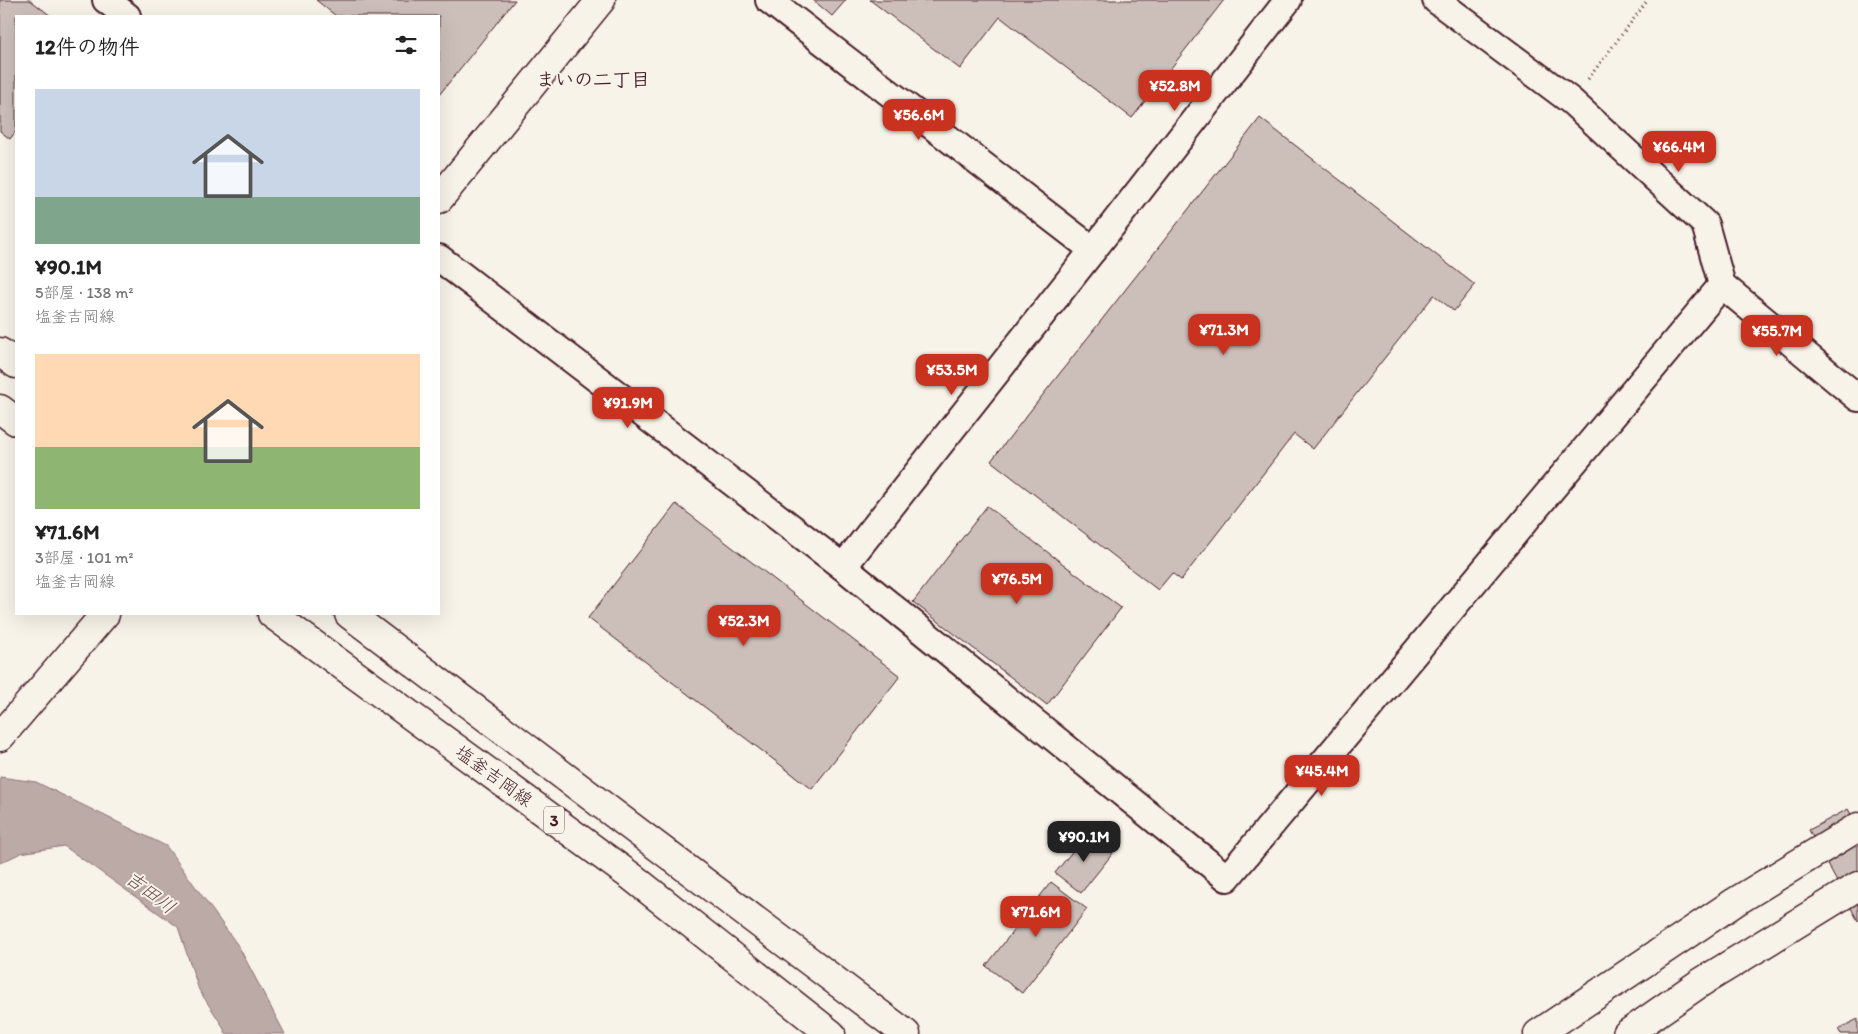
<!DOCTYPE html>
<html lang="ja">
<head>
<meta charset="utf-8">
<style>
	:root { --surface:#fff; --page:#f6f6f6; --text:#222; --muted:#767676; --accent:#c8321e }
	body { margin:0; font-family:Itim,"Klee One",sans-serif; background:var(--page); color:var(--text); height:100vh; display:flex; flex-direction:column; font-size:19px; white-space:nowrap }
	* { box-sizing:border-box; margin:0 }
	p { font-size:16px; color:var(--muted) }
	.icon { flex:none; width:28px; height:28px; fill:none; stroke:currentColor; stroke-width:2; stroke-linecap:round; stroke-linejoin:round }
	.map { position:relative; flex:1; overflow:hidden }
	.panel { position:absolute; left:15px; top:15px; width:425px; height:600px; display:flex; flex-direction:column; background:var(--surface); border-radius:0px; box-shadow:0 5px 20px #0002 }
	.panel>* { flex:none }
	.price { position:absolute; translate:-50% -42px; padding:0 11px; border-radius:10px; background:var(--accent); color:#fff; font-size:16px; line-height:32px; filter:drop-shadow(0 1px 2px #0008) }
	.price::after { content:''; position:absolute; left:50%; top:30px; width:15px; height:11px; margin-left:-8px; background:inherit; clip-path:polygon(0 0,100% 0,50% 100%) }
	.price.on { background:#222; color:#fff }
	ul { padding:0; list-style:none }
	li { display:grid; align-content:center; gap:10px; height:265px; padding:0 20px }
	li span { display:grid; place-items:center; height:155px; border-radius:0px; color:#555 }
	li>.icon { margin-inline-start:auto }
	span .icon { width:90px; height:90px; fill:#fffc; stroke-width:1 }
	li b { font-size:21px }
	h2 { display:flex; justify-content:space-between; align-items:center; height:60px; padding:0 20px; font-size:21px }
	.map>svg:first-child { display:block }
	.water { fill:#bcaaa7; stroke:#8e7275 }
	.building { fill:#ccbfb9; stroke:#4a1f2b }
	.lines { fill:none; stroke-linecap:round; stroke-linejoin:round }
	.street-casing { stroke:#4a1f2b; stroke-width:30 }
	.secondary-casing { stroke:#4a1f2b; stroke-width:31 }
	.primary-casing { stroke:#4a1f2b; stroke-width:31 }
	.highway-casing { stroke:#4a1f2b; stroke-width:31 }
	.path { stroke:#4a1f2b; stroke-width:3; stroke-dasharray:1 4; stroke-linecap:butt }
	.street { stroke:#f7f3e8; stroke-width:26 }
	.secondary { stroke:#f7f3e8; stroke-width:28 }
	.primary { stroke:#f7f3e8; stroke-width:28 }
	.highway { stroke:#f7f3e8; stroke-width:28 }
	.labels { text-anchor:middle; stroke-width:4; stroke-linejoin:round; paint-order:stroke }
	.shield { fill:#f7f3e8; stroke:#7e5f64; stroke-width:1 }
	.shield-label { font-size:16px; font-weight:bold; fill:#4a1f2b }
	.street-label { font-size:18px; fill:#4a1f2b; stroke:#f7f3e8 }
	.neighbourhood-label { font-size:19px; font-weight:bold; fill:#4a1f2b; stroke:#f7f3e8 }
	.water-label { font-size:19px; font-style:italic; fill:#6c4950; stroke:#f7f3e8 }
</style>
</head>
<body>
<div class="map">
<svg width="1858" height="1034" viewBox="0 0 1858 1034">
	<rect width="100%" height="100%" fill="#f7f3e8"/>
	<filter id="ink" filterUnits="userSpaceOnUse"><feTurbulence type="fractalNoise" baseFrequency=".02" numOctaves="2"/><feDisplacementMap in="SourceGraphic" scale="10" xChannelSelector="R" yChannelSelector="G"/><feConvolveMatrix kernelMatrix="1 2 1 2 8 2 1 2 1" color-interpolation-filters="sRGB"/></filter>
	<g filter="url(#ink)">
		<path class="water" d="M0,777L36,782L166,846L239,947L285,1034H226L222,1025L199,990L178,927L64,846L21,853L0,863Z"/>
		<g class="building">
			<path d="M0,0H30L51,16H16V131L10,139L0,131Z"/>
			<path d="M316,0H515L439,95V16H336Z"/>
			<path d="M813,0H846L832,16Z"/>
			<path d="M870,0H1224L1132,118L1000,17L960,69Z"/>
			<path d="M1260,118L1475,285L1454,311L1434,295L1313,449L1294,434L1181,580L1172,573L1158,590L991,461Z"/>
			<path d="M676,504L900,676L812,789L588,618Z"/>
			<path d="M987,506L1121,608L1047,705L913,602Z"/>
			<path d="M1848,809L1858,827V921L1809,830Z"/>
			<path d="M1087,833L1113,853L1081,893L1055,873Z"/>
			<path d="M1051,882L1087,909L1022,993L986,966Z"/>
			<path d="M1858,1019V1034H1841L1838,1029Z"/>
		</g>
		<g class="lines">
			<defs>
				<g id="street">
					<path d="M106,0L127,16"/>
					<path d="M769,0L1093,250"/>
					<path d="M1436,0L1571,101L1705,224L1722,285L1858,398"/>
					<path d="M439,258L843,567L1227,878L1722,285"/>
					<path d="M843,567L1093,250L1288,0"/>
				</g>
				<g id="secondary">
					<path d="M439,199L601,0"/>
					<path d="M0,737L105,614"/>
				</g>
				<g id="primary">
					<path d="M0,352L16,364"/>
					<path d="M0,409L16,421"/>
					<path d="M272,614L632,877L831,1034"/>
					<path d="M349,614L906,1034"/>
				</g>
				<g id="highway">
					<path d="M1538,1034L1735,902L1858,827"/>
					<path d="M1627,1034L1700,983L1858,886"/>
				</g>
			</defs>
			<use href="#street" class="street-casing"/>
			<use href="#secondary" class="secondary-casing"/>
			<use href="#primary" class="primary-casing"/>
			<use href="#highway" class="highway-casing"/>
			<path class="path" d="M1588,79L1648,0"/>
			<use href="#street" class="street"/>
			<use href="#secondary" class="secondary"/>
			<use href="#primary" class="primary"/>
			<use href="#highway" class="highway"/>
		</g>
	</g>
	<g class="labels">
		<rect class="shield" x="544" y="806.5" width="20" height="27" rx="4"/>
		<g class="shield-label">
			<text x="554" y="826">3</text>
		</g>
		<g class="street-label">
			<text transform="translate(494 776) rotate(36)" y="6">塩釜吉岡線</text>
		</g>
		<g class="neighbourhood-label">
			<text x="593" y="86">まいの二丁目</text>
		</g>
		<g class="water-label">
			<text transform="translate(151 892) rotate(37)" y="7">吉田川</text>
		</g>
	</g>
</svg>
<b class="price" style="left:1175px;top:112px">¥52.8M</b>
<b class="price" style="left:919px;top:141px">¥56.6M</b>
<b class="price" style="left:1679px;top:173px">¥66.4M</b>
<b class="price" style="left:1224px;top:356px">¥71.3M</b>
<b class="price" style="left:1777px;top:357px">¥55.7M</b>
<b class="price" style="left:952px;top:396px">¥53.5M</b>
<b class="price" style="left:628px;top:429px">¥91.9M</b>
<b class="price" style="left:1017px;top:605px">¥76.5M</b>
<b class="price" style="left:744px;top:647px">¥52.3M</b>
<b class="price" style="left:1322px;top:797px">¥45.4M</b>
<b class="price on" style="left:1084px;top:863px">¥90.1M</b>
<b class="price" style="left:1036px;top:938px">¥71.6M</b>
<section class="panel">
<h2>12件の物件<svg class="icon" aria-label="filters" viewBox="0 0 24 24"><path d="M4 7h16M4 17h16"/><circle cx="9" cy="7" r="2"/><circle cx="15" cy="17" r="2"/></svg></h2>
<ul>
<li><span style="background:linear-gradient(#c9d6e8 70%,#7fa58c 0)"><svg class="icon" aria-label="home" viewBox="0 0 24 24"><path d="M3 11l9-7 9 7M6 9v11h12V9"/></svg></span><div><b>¥90.1M</b><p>5部屋 · 138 m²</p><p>塩釜吉岡線</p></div></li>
<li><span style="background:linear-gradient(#ffd9b3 60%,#8fb573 0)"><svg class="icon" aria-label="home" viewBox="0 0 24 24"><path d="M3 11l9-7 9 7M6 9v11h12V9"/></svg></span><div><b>¥71.6M</b><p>3部屋 · 101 m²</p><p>塩釜吉岡線</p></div></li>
</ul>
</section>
</div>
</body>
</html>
